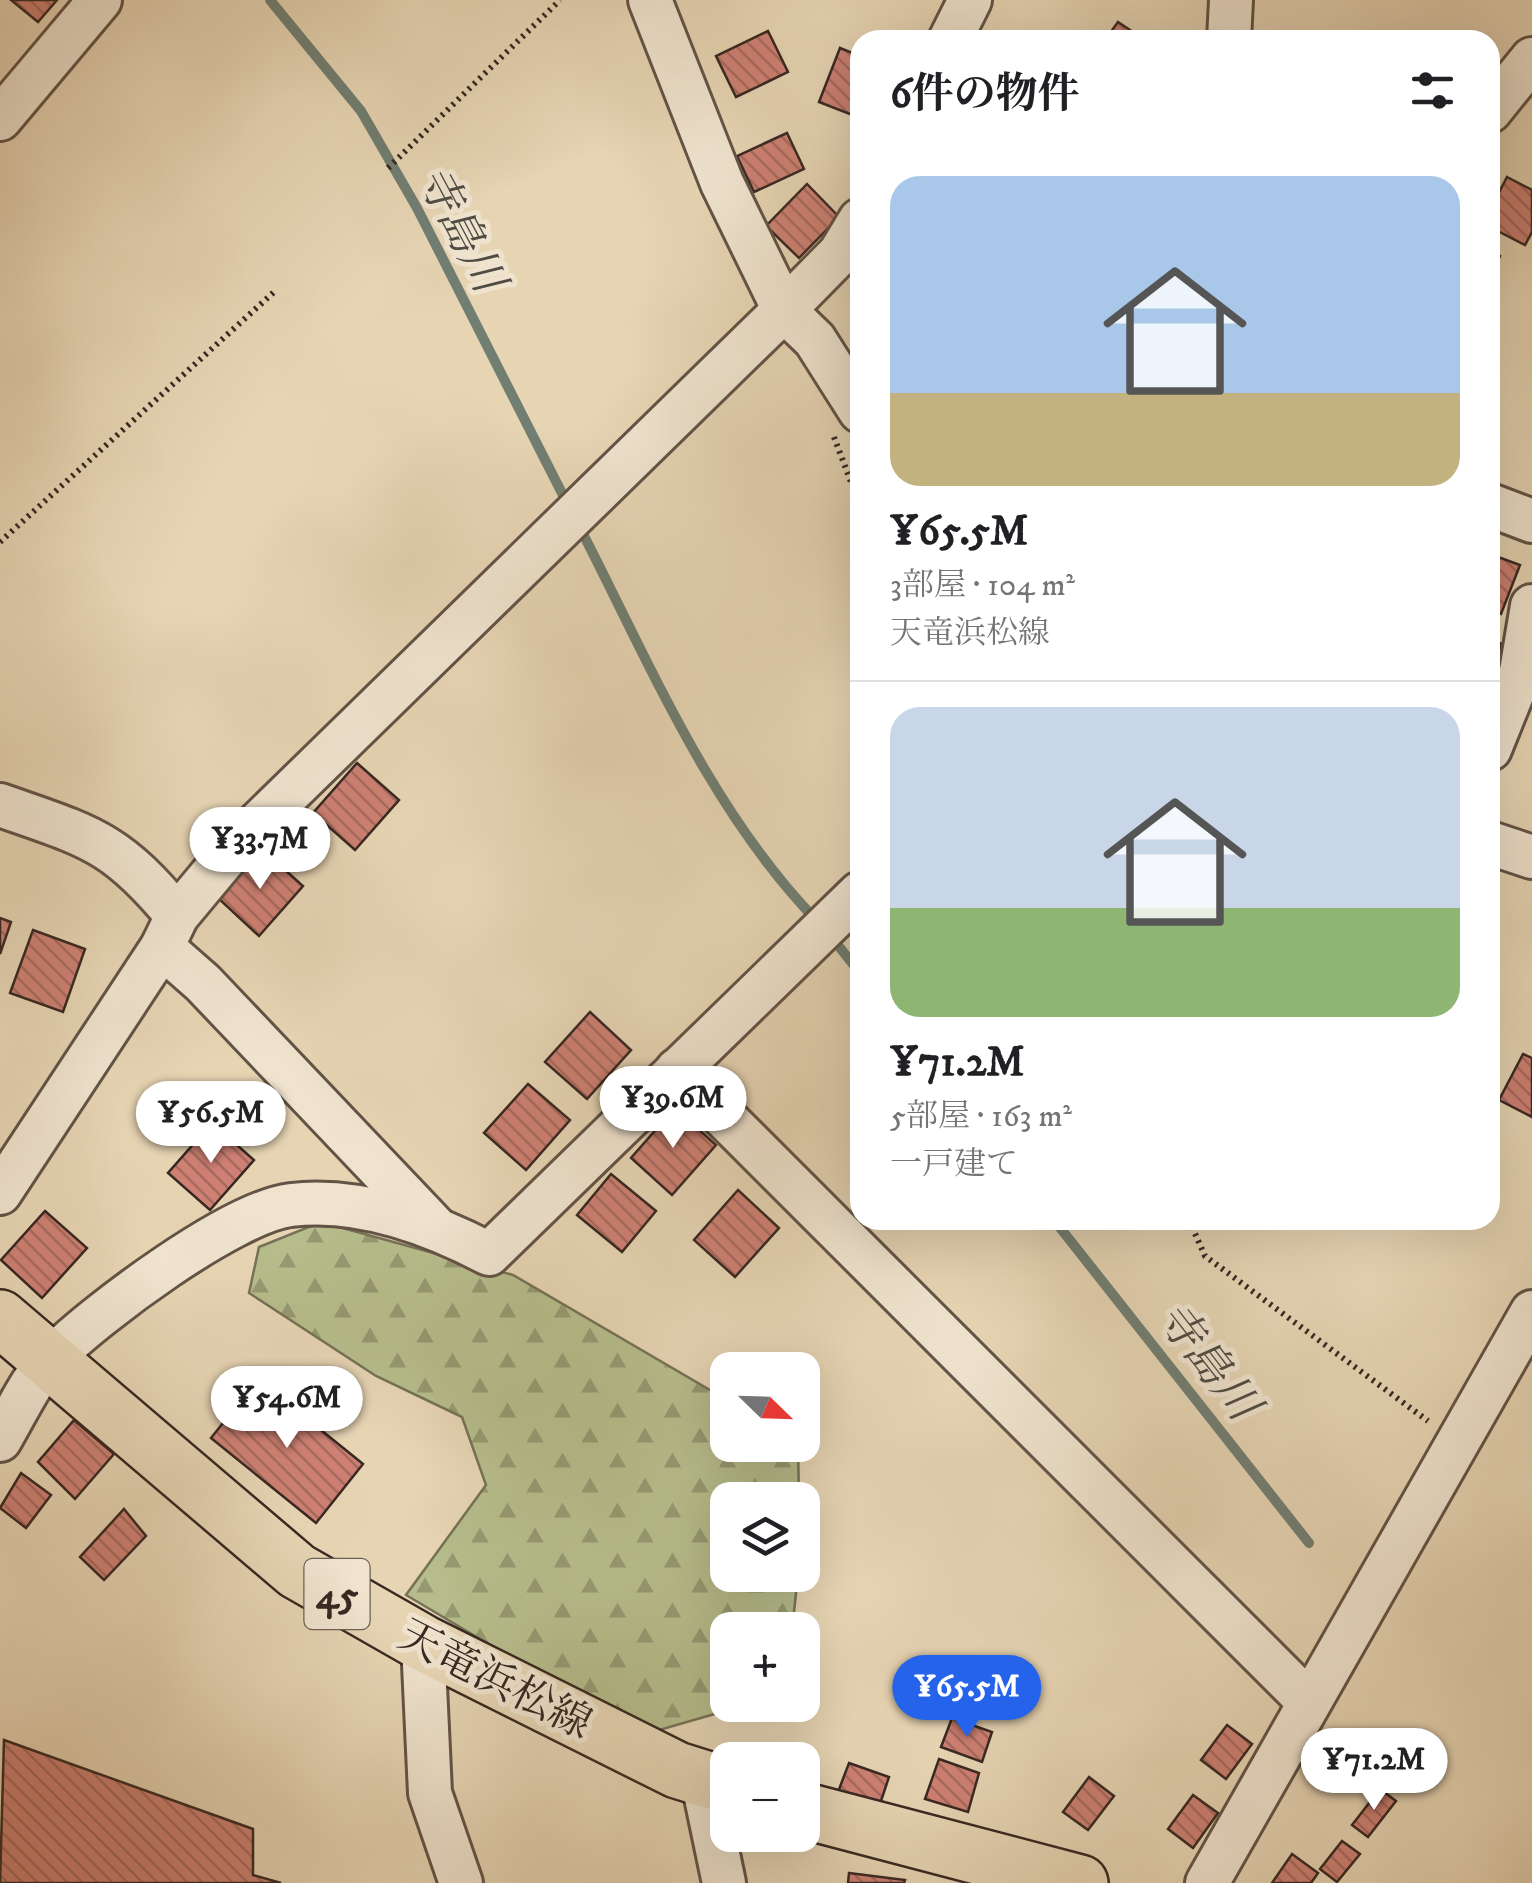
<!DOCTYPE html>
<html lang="ja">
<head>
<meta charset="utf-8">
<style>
	:root { --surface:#fff; --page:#f2f2f2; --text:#202124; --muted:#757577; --line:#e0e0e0; --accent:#2563eb }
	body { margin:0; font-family:"IM FELL DW Pica","Noto Serif JP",serif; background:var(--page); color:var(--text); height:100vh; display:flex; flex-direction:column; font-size:38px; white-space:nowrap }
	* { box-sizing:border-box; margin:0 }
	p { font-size:32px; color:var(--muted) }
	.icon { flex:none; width:55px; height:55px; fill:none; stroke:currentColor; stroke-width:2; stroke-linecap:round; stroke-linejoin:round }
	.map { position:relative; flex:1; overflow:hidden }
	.sheet { position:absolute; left:850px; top:30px; width:650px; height:1200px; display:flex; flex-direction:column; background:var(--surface); border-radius:30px; box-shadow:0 10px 40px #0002 }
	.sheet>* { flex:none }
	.needle { width:65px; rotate:113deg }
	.fabs { position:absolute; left:710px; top:1352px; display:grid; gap:20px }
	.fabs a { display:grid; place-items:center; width:110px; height:110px; border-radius:20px; background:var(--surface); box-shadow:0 10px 40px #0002; font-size:50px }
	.price { position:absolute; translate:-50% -85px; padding:0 22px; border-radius:35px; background:#fff; color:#222; font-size:32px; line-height:65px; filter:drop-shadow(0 2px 5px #0008) }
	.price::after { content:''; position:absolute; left:50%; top:60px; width:30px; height:22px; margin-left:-15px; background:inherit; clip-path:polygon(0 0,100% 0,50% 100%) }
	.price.current { background:var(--accent); color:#fff }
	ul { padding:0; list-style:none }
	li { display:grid; align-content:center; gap:20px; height:530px; padding:0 40px }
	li+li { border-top:2px solid var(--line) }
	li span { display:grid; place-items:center; height:310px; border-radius:30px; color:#555 }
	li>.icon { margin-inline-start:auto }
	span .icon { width:180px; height:180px; fill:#fffc; stroke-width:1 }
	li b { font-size:42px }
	h2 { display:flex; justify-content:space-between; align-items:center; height:120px; padding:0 40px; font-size:42px }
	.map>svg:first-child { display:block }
	.forest { fill:url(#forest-firs); stroke:#767256; stroke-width:2.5 }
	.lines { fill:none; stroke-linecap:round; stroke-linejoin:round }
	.stream { stroke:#717e72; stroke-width:10 }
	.building { fill:url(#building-back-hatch); stroke:#372822; stroke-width:2.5 }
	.minor-casing { stroke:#635346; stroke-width:48 }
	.major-casing { stroke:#372822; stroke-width:60 }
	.path { stroke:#372822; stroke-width:6; stroke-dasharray:2.5 5; stroke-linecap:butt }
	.minor { stroke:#efe3ce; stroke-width:42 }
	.major { stroke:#e6d4b3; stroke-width:55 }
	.labels { text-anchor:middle; stroke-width:10; stroke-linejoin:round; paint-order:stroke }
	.shield { fill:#efe3ce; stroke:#6e6056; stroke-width:2.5 }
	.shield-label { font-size:40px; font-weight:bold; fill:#372822 }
	.street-label { font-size:42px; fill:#372822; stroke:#efe3ce }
	.water-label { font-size:45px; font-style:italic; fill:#4f4c44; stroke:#efe3ce }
</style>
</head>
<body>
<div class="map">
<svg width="1532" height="1883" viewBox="0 0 1532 1883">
	<defs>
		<pattern id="forest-firs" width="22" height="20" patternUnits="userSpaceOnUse" patternTransform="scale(2.5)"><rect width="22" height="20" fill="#b6bc8b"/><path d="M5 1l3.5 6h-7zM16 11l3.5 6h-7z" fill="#959971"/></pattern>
		<pattern id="building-back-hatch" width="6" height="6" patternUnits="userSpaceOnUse" patternTransform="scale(2.5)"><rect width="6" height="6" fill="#cd8073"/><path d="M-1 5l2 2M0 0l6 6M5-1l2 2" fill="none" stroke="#a7695e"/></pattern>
	</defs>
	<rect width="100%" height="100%" fill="#e6d4b3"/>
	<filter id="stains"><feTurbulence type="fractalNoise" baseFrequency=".002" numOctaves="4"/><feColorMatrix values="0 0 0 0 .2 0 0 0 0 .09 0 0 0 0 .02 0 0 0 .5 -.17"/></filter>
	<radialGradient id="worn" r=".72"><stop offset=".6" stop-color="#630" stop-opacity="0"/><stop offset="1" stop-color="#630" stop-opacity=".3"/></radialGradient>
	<path class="forest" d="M321,1222L513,1275L727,1400L728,1445H798L799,1500H728V1575H798L792,1630H728V1705H746L642,1735L406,1595L486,1485L462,1417L376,1376L249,1293L259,1247Z"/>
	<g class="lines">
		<g class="stream">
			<path d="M270,0L361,111L417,208L568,505"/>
			<path d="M579,526C649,662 710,811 818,922"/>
			<path d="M829,934L860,973"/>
			<path d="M1054,1220L1309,1543"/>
		</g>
	</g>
	<g class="building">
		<path d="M11,0H57L38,22Z"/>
		<path d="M1118,22L1145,40H1105Z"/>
		<path d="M768,31L788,72L736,97L716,56Z"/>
		<path d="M840,48L860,56V118L819,102Z"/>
		<path d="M787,133L804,169L754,192L737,156Z"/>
		<path d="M1507,177L1532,190V232L1525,245L1490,227V210Z"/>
		<path d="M807,184L839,217L799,258L766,226Z"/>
		<path d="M1490,251L1500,256L1490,275Z"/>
		<path d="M1490,554L1520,565L1501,614L1490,610Z"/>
		<path d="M1490,639L1502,644L1490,674Z"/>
		<path d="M357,763L399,800L355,850L313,813Z"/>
		<path d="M262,849L303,886L259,936L218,898Z"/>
		<path d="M0,918L11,922L0,954Z"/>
		<path d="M33,930L85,949L63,1012L10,993Z"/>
		<path d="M590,1012L631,1050L587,1099L545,1062Z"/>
		<path d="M1523,1054L1532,1058V1117L1499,1100Z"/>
		<path d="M528,1084L570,1120L526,1170L484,1133Z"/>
		<path d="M675,1108L716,1145L672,1195L631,1158Z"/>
		<path d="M212,1123L254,1160L210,1210L168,1173Z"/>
		<path d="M611,1174L656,1211L622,1252L577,1215Z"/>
		<path d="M738,1190L779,1228L735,1277L694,1240Z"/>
		<path d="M45,1211L87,1248L42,1298L1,1260Z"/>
		<path d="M258,1379L363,1464L316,1523L211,1438Z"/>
		<path d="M74,1420L114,1454L75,1499L38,1462Z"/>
		<path d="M21,1473L51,1495L26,1528L0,1508Z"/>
		<path d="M124,1509L146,1536L104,1580L80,1557Z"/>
		<path d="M952,1718L992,1732L982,1762L941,1747Z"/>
		<path d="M1227,1725L1252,1744L1226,1779L1201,1760Z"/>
		<path d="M4,1740L253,1829V1875L281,1883H0Z"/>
		<path d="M939,1759L979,1773L968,1812L925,1799Z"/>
		<path d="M849,1763L889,1777L879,1807L838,1792Z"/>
		<path d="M1089,1777L1114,1796L1088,1830L1063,1812Z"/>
		<path d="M1380,1789L1396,1801L1368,1837L1352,1825Z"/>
		<path d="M1193,1795L1218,1813L1193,1848L1168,1829Z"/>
		<path d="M1342,1841L1360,1854L1337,1882L1320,1869Z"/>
		<path d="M1292,1854L1318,1873L1311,1883H1272Z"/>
		<path d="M849,1873L905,1880L904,1883H848Z"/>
	</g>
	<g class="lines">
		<defs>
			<g id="minor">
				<path d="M650,0L722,183L784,310L815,340L860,411"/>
				<path d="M950,40L970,0"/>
				<path d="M1229,40L1231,0"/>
				<path d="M1490,111L1532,59"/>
				<path d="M0,119L100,0"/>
				<path d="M1490,505L1532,521"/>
				<path d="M1490,749L1521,672L1532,606"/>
				<path d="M0,805C88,836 115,840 177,916"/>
				<path d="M1490,843L1532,857"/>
				<path d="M162,947L203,983L433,1225"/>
				<path d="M677,1070L1309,1702"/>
				<path d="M0,1193L162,947L177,916L237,844L784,310L840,253L860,220"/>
				<path d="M0,1440C16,1413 32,1377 54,1356C97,1313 232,1212 291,1205C359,1197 430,1223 489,1254L860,893"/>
				<path d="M423,1643L430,1793L461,1883"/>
				<path d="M702,1778L724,1883"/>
				<path d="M1207,1883L1532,1312"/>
			</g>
			<g id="major">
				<path d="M0,1318L297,1571L423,1643L677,1770L728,1786"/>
				<path d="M802,1810L1080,1883"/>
			</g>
		</defs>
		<use href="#minor" class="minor-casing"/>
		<use href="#major" class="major-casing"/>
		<g class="path">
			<path d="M388,168L560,0"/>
			<path d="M834,437L860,506"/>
			<path d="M0,542L274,292"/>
			<path d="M1189,1220L1205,1256L1428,1421"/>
		</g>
		<use href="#minor" class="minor"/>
		<use href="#major" class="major"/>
	</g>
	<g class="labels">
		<rect class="shield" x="304.5" y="1559" width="65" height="70" rx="8"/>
		<g class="shield-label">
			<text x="337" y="1608">45</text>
		</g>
		<g class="street-label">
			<text transform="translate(496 1678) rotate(27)" y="15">天竜浜松線</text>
		</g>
		<g class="water-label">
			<text transform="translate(462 228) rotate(62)" y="16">寺島川</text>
			<text transform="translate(1209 1360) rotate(52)" y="16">寺島川</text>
		</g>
	</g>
	<rect width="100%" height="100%" filter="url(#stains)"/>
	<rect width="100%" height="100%" fill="url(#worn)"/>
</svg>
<div class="fabs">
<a><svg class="needle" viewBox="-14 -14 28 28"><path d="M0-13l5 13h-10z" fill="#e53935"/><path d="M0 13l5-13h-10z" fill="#757577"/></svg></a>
<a><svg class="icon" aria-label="layers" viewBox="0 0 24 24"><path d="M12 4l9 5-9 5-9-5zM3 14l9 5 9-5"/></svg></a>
<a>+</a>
<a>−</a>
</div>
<b class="price" style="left:260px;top:892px">¥33.7M</b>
<b class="price" style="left:673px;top:1151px">¥39.6M</b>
<b class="price" style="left:211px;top:1166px">¥56.5M</b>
<b class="price" style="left:287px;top:1451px">¥54.6M</b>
<b class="price current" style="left:967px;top:1740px">¥65.5M</b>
<b class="price" style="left:1374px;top:1813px">¥71.2M</b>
<section class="sheet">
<h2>6件の物件<svg class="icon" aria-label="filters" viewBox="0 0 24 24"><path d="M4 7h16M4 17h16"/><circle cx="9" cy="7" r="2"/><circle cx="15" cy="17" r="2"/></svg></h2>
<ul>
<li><span style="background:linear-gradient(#a9c7e8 70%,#c2b280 0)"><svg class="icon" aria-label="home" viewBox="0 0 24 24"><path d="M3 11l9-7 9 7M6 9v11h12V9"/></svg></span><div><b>¥65.5M</b><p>3部屋 · 104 m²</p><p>天竜浜松線</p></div></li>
<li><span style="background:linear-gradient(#c9d6e8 65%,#8fb573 0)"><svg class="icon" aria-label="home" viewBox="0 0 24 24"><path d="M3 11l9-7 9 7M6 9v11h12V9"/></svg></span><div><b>¥71.2M</b><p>5部屋 · 163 m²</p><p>一戸建て</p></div></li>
</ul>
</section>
</div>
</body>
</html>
